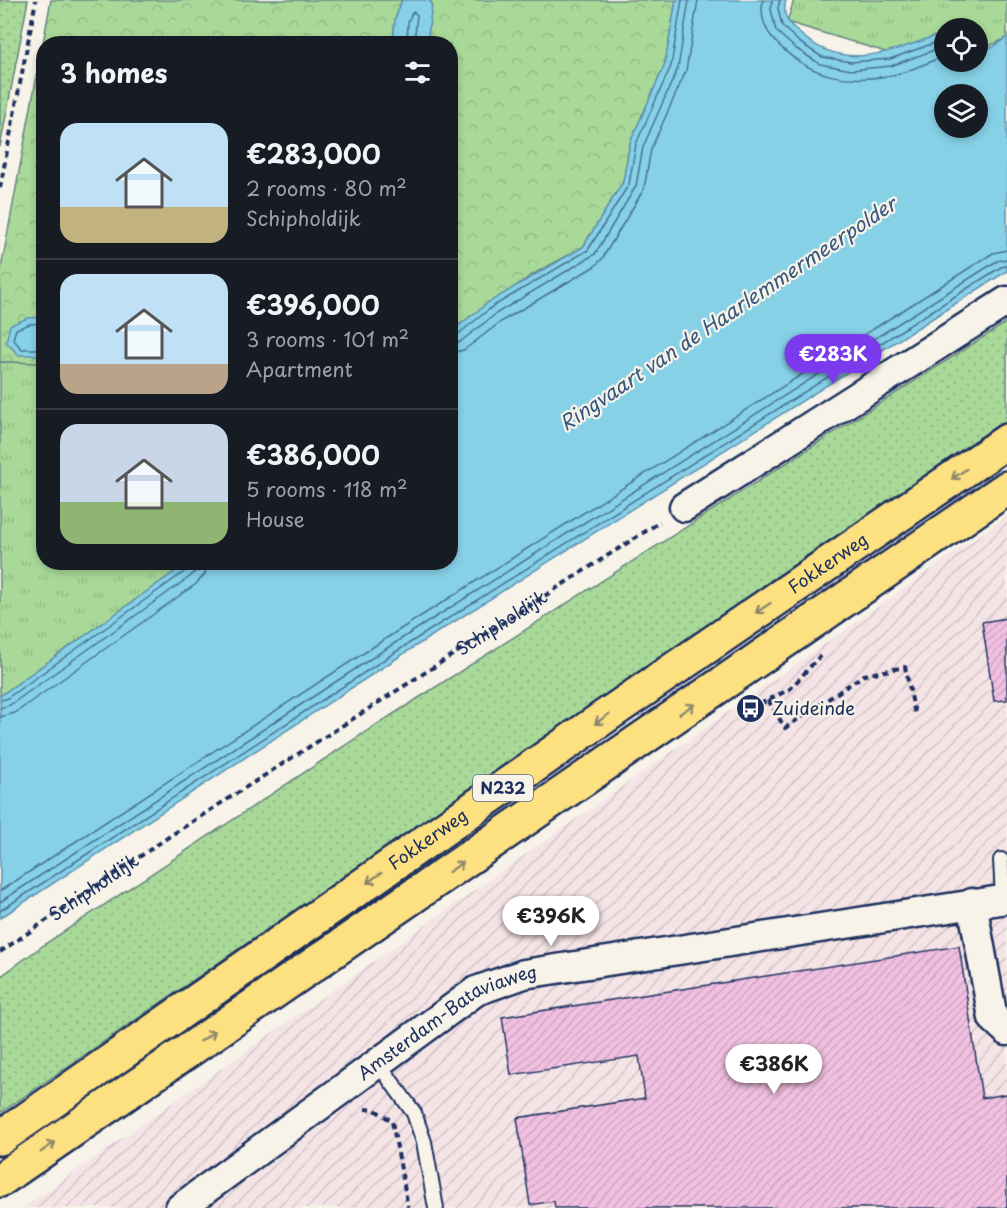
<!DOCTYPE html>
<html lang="en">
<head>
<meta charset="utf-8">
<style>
	:root { --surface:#171b24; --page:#20242c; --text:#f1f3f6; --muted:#9ea1a6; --line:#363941; --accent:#7c3aed }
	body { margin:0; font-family:"Playpen Sans",sans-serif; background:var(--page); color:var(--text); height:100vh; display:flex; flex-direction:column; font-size:22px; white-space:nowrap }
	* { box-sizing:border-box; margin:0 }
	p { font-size:20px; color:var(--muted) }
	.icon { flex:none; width:33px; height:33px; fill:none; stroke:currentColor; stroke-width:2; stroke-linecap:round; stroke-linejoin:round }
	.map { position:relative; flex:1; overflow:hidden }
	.sheet { position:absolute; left:36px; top:36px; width:422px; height:534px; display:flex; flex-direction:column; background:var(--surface); border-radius:24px; box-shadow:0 3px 9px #0003 }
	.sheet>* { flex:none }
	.fabs { position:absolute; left:934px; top:18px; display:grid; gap:12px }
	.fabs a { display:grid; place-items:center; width:54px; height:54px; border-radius:50%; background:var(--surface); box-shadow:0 3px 9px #0003; font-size:30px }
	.price { position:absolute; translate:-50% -51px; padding:0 14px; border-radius:21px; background:#fff; color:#222; font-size:20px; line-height:39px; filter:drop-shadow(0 2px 3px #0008) }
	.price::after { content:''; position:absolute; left:50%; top:36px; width:18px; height:14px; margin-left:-9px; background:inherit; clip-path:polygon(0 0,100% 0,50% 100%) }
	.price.selected { background:var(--accent); color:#fff }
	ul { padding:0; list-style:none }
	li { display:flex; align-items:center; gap:18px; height:150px; padding:0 24px }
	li+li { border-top:2px solid var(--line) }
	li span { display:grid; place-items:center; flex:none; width:168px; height:120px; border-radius:18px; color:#555 }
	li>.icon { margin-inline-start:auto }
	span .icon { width:72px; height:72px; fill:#fffc; stroke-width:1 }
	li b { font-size:26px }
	h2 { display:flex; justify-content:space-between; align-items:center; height:72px; padding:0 24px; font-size:26px }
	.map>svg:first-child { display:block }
	.industrial { fill:url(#industrial-furrows) }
	.grass { fill:url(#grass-dots); stroke:#62847c; stroke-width:1.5 }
	.forest { fill:url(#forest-crowns); stroke:#62847c; stroke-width:1.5 }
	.park { fill:url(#park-tufts); stroke:#62847c; stroke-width:1.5 }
	.water { fill:#87d1e7; stroke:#5c90b0; stroke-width:1.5; fill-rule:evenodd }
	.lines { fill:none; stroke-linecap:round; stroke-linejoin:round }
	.shore { stroke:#467095; stroke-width:1.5 }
	.building { fill:url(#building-hatch); stroke:#1b2f5e; stroke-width:1.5 }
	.lane-casing { stroke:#1b2f5e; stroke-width:18 }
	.street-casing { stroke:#1b2f5e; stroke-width:33 }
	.primary-casing { stroke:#1b2f5e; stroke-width:38 }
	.path { stroke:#1b2f5e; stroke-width:4; stroke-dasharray:6 4.5; stroke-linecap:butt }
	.lane { stroke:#f7f3e8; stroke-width:14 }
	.street { stroke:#f7f3e8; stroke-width:28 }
	.primary { stroke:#fde080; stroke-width:33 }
	.oneway { stroke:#8c886f }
	.labels { text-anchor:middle; stroke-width:4.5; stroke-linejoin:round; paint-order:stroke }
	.shield { fill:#f7f3e8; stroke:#5d6a87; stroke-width:1.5 }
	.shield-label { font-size:16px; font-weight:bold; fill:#1b2f5e }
	.street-label { font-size:18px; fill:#1b2f5e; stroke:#f7f3e8 }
	.poi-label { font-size:18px; fill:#1b2f5e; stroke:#f7f3e8; text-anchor:start }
	.water-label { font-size:20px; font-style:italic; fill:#365880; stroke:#f7f3e8 }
</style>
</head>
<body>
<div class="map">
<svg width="1007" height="1208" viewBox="0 0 1007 1208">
	<defs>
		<pattern id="industrial-furrows" width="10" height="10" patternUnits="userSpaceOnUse" patternTransform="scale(1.5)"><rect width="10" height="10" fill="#f5e4e6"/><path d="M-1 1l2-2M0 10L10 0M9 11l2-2" fill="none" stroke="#d1c4c8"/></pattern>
		<pattern id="grass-dots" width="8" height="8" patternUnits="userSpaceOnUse" patternTransform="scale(1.5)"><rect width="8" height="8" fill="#a9d999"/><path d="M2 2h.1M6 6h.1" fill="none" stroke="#91bb86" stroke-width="1.8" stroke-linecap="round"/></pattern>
		<pattern id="forest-crowns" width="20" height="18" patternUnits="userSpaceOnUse" patternTransform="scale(1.5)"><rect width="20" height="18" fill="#a9d999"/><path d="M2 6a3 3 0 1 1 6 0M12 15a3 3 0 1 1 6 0" fill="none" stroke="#91bb86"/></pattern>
		<pattern id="park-tufts" width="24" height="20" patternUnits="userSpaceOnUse" patternTransform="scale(1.5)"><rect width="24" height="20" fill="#a9d999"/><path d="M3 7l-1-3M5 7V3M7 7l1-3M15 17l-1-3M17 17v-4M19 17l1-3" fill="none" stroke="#91bb86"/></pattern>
		<pattern id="building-hatch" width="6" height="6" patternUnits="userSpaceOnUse" patternTransform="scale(1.5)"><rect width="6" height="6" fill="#f1c0e1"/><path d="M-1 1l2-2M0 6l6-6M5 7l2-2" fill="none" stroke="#cea5c3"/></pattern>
	</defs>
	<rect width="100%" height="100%" fill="#f7f3e8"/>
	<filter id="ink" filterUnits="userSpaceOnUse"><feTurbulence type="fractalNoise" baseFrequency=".0167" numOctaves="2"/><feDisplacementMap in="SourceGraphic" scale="12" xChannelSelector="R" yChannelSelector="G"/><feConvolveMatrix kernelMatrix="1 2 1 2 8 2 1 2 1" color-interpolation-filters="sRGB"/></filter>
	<g filter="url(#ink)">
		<path class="industrial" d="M1007,516V1208H23Z"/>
		<g class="grass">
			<path d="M0,0H28L0,147Z"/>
			<path d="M1007,322V421L0,1113V977L45,944L370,729Z"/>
		</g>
		<g class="forest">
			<path d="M51,0H402L395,19L393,43L44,44L43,363L0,362V274Z"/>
			<path d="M429,0H676L665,64L630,143L623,182L583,247L532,275L450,331V44H427L432,4Z"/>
		</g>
		<g class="park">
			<path d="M794,0H1007V38L978,51V28H945V52L889,53L787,22Z"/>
			<path d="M0,362L43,363L44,562L187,563L0,696Z"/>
		</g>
		<g class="water">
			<path d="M402,0H429L432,4L427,43H393L395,19Z"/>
			<path d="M676,0H786C782,15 787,22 798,32C843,74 893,51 943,33H945V62H978V51L993,47L1007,37V271L411,649L0,918V696L187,563L450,562V331L453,330L489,302L583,247L623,182L630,143L665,64ZM978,94V128H945V94Z"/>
			<path d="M43,317V355H19L6,342L10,325L28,318Z"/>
		</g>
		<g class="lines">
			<g class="shore">
				<path d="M763,0C759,20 767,35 782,48C815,79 850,83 893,75C911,71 928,62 945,56"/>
				<path d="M772,0L771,9L776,31L795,48L820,64L851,70L891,66L945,46"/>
				<path d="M780,0L778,8L782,26L799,42L822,57L851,62L890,59L945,39"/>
				<path d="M407,44L408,22L412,13L414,12L417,15L414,44"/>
				<path d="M44,323L30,324L16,329L13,339L22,349H44"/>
				<path d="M450,336L457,335L492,307L588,250L629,184L636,144L671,66L682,0"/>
				<path d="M450,344L460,342L497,313L595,254L636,186L643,147L678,68L689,0"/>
				<path d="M450,353L464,350L502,321L595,266L602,259L644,189L651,149L686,71L698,0"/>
				<path d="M0,700L6,699L187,570L190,562"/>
				<path d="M0,708L10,705L191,576L196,570L197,562"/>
				<path d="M0,717L15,713L196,584L205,574L207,562"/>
				<path d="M0,891L399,630L993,253L1007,250"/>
				<path d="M0,902L404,637L997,261L1007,259"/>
				<path d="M0,911L408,644L1001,267L1007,266"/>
			</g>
		</g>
		<g class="building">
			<path d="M1007,618V700L994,701L982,622Z"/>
			<path d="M959,946L982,1098L1007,1094V1208H555L554,1201L530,1205L517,1118L645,1098L639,1056L511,1075L502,1017Z"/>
		</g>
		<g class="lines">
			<defs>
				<g id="lane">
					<path d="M1001,860L1003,899"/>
					<path d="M378,1063L414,1113L424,1142L436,1208"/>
				</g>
				<g id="street">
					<path d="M684,507L1007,301"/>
					<path d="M972,903L993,1018L1007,1031"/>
					<path id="s2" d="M180,1208L476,991L524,974L1007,899"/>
				</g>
				<g id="primary">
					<path id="s3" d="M0,1138L610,713L1007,441"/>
					<path d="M0,1180L1007,488"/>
				</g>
			</defs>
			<use href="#lane" class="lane-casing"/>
			<use href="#street" class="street-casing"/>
			<use href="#primary" class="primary-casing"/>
			<g class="path">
				<path d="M0,188L36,0"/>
				<path d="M222,563V562"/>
				<path d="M768,700L785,728L864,675L905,667L915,714"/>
				<path d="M760,704L790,689L820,656"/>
				<path id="s1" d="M0,952L170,836L660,522"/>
				<path d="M365,1109L375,1110L392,1121L408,1207"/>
			</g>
			<use href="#lane" class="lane"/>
			<use href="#street" class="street"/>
			<use href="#primary" class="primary"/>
		</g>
		<defs><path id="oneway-shaft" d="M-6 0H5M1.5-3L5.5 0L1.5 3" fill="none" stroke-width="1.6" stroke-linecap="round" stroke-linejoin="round" transform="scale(1.5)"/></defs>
		<g class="oneway">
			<use href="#oneway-shaft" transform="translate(959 474) rotate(146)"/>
			<use href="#oneway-shaft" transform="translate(763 608) rotate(146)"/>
			<use href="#oneway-shaft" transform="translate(687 709) rotate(-34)"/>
			<use href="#oneway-shaft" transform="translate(602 719) rotate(145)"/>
			<use href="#oneway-shaft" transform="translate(456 867) rotate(-34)"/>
			<use href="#oneway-shaft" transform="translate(374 878) rotate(145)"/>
			<use href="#oneway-shaft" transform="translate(208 1036) rotate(-35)"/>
			<use href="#oneway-shaft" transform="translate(48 1147) rotate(-35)"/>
		</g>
	</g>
	<defs>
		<symbol id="bus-disc" viewBox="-11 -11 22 22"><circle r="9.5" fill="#1b2f5e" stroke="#f7f3e8"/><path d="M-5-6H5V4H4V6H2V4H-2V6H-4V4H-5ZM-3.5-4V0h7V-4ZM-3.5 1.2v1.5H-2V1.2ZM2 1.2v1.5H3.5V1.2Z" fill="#fff"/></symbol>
	</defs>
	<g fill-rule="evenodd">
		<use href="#bus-disc" x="734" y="692" width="33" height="33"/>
	</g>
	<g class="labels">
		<rect class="shield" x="473" y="775" width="60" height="26" rx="4.5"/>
		<g class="shield-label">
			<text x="503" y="794">N232</text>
		</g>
		<g class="street-label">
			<text dy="6" stroke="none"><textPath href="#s3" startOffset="1008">Fokkerweg</textPath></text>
			<text dy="6" stroke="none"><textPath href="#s1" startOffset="600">Schipholdijk</textPath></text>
			<text dy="6" stroke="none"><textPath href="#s3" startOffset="522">Fokkerweg</textPath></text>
			<text dy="6" stroke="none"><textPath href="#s1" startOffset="114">Schipholdijk</textPath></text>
			<text dy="6" stroke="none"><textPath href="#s2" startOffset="327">Amsterdam-Bataviaweg</textPath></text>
		</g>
		<g class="poi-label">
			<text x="772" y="715">Zuideinde</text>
		</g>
		<g class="water-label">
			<text transform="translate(728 314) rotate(-34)" y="7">Ringvaart van de Haarlemmermeerpolder</text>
		</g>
	</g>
</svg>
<div class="fabs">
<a><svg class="icon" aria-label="locate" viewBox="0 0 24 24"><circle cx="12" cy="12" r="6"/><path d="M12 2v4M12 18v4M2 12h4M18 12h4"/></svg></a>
<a><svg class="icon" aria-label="layers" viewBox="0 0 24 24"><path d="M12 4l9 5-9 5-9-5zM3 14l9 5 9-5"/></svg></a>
</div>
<b class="price selected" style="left:833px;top:385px">€283K</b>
<b class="price" style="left:551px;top:947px">€396K</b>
<b class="price" style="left:774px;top:1095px">€386K</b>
<section class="sheet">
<h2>3 homes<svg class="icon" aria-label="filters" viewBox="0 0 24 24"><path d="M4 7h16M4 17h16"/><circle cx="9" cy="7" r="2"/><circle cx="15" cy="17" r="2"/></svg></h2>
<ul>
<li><span style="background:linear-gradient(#bfe0f5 70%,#c2b280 0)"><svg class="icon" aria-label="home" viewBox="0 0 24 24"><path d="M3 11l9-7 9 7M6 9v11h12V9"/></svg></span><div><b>€283,000</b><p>2 rooms · 80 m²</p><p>Schipholdijk</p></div></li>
<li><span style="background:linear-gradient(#bfe0f5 75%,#b9a48a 0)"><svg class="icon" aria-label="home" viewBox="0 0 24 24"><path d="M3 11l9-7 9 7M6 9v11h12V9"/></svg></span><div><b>€396,000</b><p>3 rooms · 101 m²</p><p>Apartment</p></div></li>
<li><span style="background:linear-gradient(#c9d6e8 65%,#8fb573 0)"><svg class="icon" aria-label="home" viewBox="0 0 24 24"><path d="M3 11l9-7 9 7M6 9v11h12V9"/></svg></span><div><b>€386,000</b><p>5 rooms · 118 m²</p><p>House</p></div></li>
</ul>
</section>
</div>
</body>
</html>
